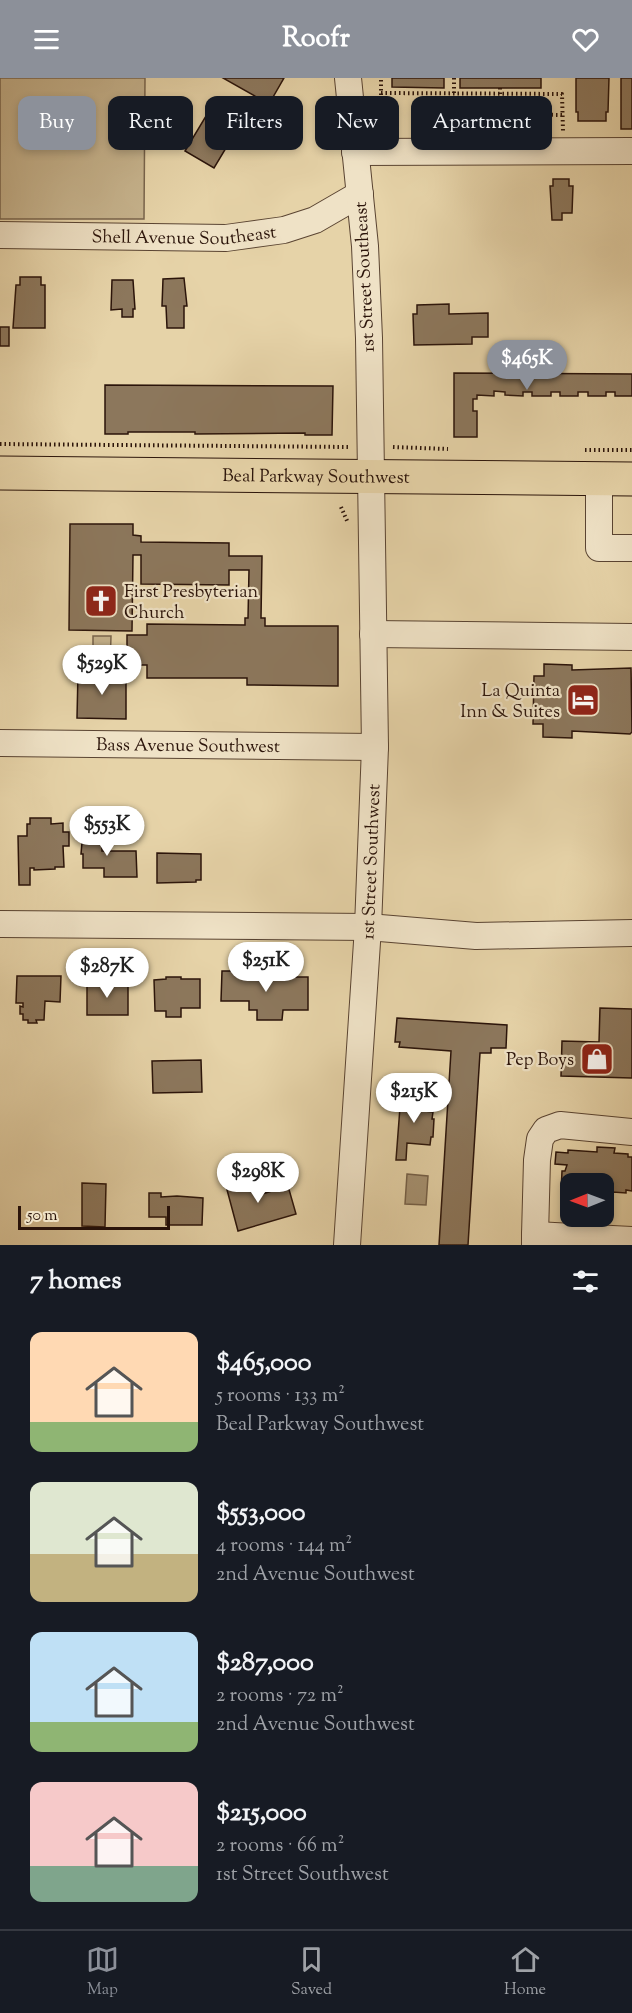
<!DOCTYPE html>
<html lang="en">
<head>
<meta charset="utf-8">
<style>
	:root { --surface:#171b24; --page:#242831; --text:#f1f3f6; --muted:#9ea1a6; --line:#363941; --accent:#8c9099 }
	body { margin:0; font-family:"Sorts Mill Goudy",serif; background:var(--page); color:var(--text); height:100vh; display:flex; flex-direction:column; font-size:22px; white-space:nowrap }
	* { box-sizing:border-box; margin:0 }
	p { font-size:20px; color:var(--muted) }
	.icon { flex:none; width:33px; height:33px; fill:none; stroke:currentColor; stroke-width:2; stroke-linecap:round; stroke-linejoin:round }
	.map { position:relative; height:1167px; overflow:hidden }
	.side { display:flex; flex-direction:column; background:var(--surface); flex:1 }
	.side>* { flex:none }
	.top-card { position:absolute; left:18px; top:18px; width:597px; height:54px; display:flex; gap:12px }
	.needle { width:39px; rotate:269deg }
	.fabs { position:absolute; left:560px; top:1095px; display:grid; gap:12px }
	.fabs a { display:grid; place-items:center; width:54px; height:54px; border-radius:12px; background:var(--surface); box-shadow:0 3px 9px #0003; font-size:30px }
	.scale { position:absolute; left:18px; bottom:15px; width:152px; box-sizing:border-box; padding-left:6px; border:3px solid #2b140a; border-top:0; font-size:16px; line-height:21px; white-space:nowrap; color:#2b140a; -webkit-text-stroke:4px #efe2c6; paint-order:stroke }
	.price { position:absolute; translate:-50% -51px; padding:0 14px; border-radius:21px; background:#fff; color:#222; font-size:20px; line-height:39px; filter:drop-shadow(0 2px 3px #0008) }
	.price::after { content:''; position:absolute; left:50%; top:36px; width:18px; height:14px; margin-left:-9px; background:inherit; clip-path:polygon(0 0,100% 0,50% 100%) }
	.price.active { background:var(--accent); color:#fff }
	ul { padding:0; list-style:none }
	li { display:flex; align-items:center; gap:18px; height:150px; padding:0 30px }
	li span { display:grid; place-items:center; flex:none; width:168px; height:120px; border-radius:12px; color:#555 }
	li>.icon { margin-inline-start:auto }
	span .icon { width:72px; height:72px; fill:#fffc; stroke-width:1 }
	li b { font-size:26px }
	h2 { display:flex; justify-content:space-between; align-items:center; height:72px; padding:0 30px; font-size:26px }
	.chip { padding:0 21px; border-radius:12px; background:var(--surface); box-shadow:0 3px 9px #0003; font-size:21px; line-height:54px }
	.chip.active { background:var(--accent); color:#fff }
	header { display:flex; justify-content:space-between; align-items:center; height:78px; padding:0 30px; background:var(--accent); color:#fff; font-size:27px; font-weight:700 }
	.tab-bar { display:flex; justify-content:space-around; align-items:center; height:84px; border-top:2px solid var(--line); background:var(--surface); font-size:16px; color:var(--muted) }
	.tab-bar a { display:grid; justify-items:center; gap:3px }
	.tab-bar .active { color:var(--accent) }
	.map>svg:first-child { display:block }
	.green { fill:#c6b38d; stroke:#78644c; stroke-width:1.5 }
	.water { fill:#a69272; stroke:#756048; stroke-width:1.5 }
	.building { fill:#8c775c; stroke:#2b140a; stroke-width:1.5 }
	.lines { fill:none; stroke-linecap:round; stroke-linejoin:round }
	.minor-casing { stroke:#5a4432; stroke-width:28 }
	.major-casing { stroke:#2b140a; stroke-width:35 }
	.path { stroke:#2b140a; stroke-width:4; stroke-dasharray:1.5 3; stroke-linecap:butt }
	.minor { stroke:#efe2c6; stroke-width:26 }
	.major { stroke:#e6d3a8; stroke-width:33 }
	.labels { text-anchor:middle; stroke-width:4.5; stroke-linejoin:round; paint-order:stroke }
	.street-label { font-size:18px; fill:#2b140a; stroke:#efe2c6 }
	.poi-label { font-size:18px; fill:#2b140a; stroke:#efe2c6; text-anchor:end }
</style>
</head>
<body>
<header><svg class="icon" aria-label="menu" viewBox="0 0 24 24"><path d="M4 6h16M4 12h16M4 18h16"/></svg>Roofr<svg class="icon" aria-label="heart" viewBox="0 0 24 24"><path d="M12 20l-8-8c-3-5 5-10 8-4 3-6 11-1 8 4z"/></svg></header>
<div class="map">
<svg width="632" height="1167" viewBox="0 0 632 1167">
	<rect width="100%" height="100%" fill="#e6d3a8"/>
	<filter id="stains"><feTurbulence type="fractalNoise" baseFrequency=".00333" numOctaves="4"/><feColorMatrix values="0 0 0 0 .2 0 0 0 0 .09 0 0 0 0 .02 0 0 0 .5 -.17"/></filter>
	<radialGradient id="worn" r=".72"><stop offset=".6" stop-color="#630" stop-opacity="0"/><stop offset="1" stop-color="#630" stop-opacity=".3"/></radialGradient>
	<g class="green">
		<path d="M0,0H145L144,141H0Z"/>
		<path d="M93,558H111L110,589L93,588Z"/>
	</g>
	<path class="water" d="M407,1096L428,1098L426,1127L405,1126Z"/>
	<g class="building">
		<path d="M223,0H284L269,26Z"/>
		<path d="M392,0H444V10L392,9Z"/>
		<rect x="460" y="0" width="81" height="10"/>
		<path d="M576,0H609L608,34H606V43H578V34H576Z"/>
		<rect x="621" y="0" width="11" height="51"/>
		<path d="M209,33L238,50L214,90L185,73Z"/>
		<path d="M553,101H569V108H573L572,135H562V142H552L550,108H553Z"/>
		<path d="M20,199H41V207H45V250H13L16,207H20Z"/>
		<path d="M184,200L187,228H184V250H167L166,228H162L163,201Z"/>
		<path d="M112,202H133L135,231H133V239H122V231L111,232Z"/>
		<path d="M449,226V236L488,235V259H472V266L414,267L413,236H417V227Z"/>
		<rect x="0" y="249" width="9" height="19"/>
		<path d="M454,295L632,296V318H615V314H606V318H588V314H578V318H560V314H551V318H532V314H523V318L505,317V314L494,313V318L477,317V321H473V333H477V359H454Z"/>
		<path d="M105,307L333,308L332,357H305V355L195,356V354H128V356H105Z"/>
		<path d="M70,446H133V457L141,458V464L229,465V478H262L261,540H265V548H338V608L247,607V600H147V587H127V557H147V546L245,547V540H248L249,492H229V507L141,506V477H133L132,553L69,552Z"/>
		<path d="M544,586L572,587V592L631,590L632,654L630,656L572,653V660L543,659V646H533L534,598H544Z"/>
		<path d="M78,595H126V641L77,640Z"/>
		<path d="M30,740H51V746L63,745V754H69V768H63L64,789H55V791L34,792V790H30V807H19L18,758H27V746H30Z"/>
		<path d="M83,753H102V773H136L137,799H104V790H83V776H81Z"/>
		<path d="M157,775L201,776V802H196V804L157,805Z"/>
		<path d="M222,893H255L256,899H271V894H284V899H308V932H283L282,942H257V932H249V923H221Z"/>
		<path d="M17,898H61L60,924L45,923L44,942H36L37,945H28V942H23V936H20V928L23,929V925H16Z"/>
		<path d="M166,899H181V901H200V930H181V939H166V933H155L154,902L166,901Z"/>
		<path d="M96,902H107L108,907H128V937H87V907L96,908Z"/>
		<path d="M600,930L632,931V1000L561,998L562,963L599,964Z"/>
		<path d="M397,940L507,947L506,970H491V975H480L468,1167H439L451,973L399,969L400,964H395Z"/>
		<path d="M201,982L202,1014L153,1015L152,983Z"/>
		<path d="M401,1016L426,1018L425,1033L433,1034L432,1041H434L433,1059H431L430,1067L407,1065L406,1082H396Z"/>
		<path d="M597,1069L615,1070L614,1075L628,1076V1079H632V1113L626,1112V1115L613,1114L611,1133L603,1132V1106H570V1116L561,1115L562,1093H565L567,1087L555,1086L556,1074L568,1075V1072L597,1074Z"/>
		<path d="M254,1100L259,1117L288,1108L296,1136L238,1153L226,1108Z"/>
		<path d="M82,1105L106,1106L105,1149L82,1148Z"/>
		<path d="M149,1115H161V1119L177,1118L203,1120L202,1147H166V1139H149Z"/>
	</g>
	<g class="lines">
		<defs>
			<g id="minor">
				<path d="M355,74L632,73"/>
				<path id="s1" d="M0,157L226,160L284,152L315,142L360,116"/>
				<path d="M599,401V470H632"/>
				<path d="M373,556L632,559"/>
				<path id="s2" d="M0,665L375,669"/>
				<path d="M0,846L368,849L476,858L632,855"/>
				<path d="M535,1157L537,1082L540,1061L546,1052L560,1047L632,1054"/>
				<path id="s3" d="M347,1167L368,849L375,669L369,260L365,168L348,0"/>
				<path d="M535,1167V1157L632,1162"/>
			</g>
			<g id="major">
				<path id="s4" d="M0,395L632,401"/>
			</g>
		</defs>
		<use href="#minor" class="minor-casing"/>
		<use href="#major" class="major-casing"/>
		<g class="path">
			<path d="M454,0V16"/>
			<path d="M500,10L501,54"/>
			<path d="M381,15L562,16L563,53"/>
			<path d="M484,36L563,37"/>
			<path d="M381,53V0"/>
			<path d="M0,366L349,369"/>
			<path d="M393,369L448,371"/>
			<path d="M585,372H632"/>
			<path d="M341,429L348,445"/>
		</g>
		<use href="#minor" class="minor"/>
		<use href="#major" class="major"/>
	</g>
	<defs>
		<symbol id="church-square" viewBox="-11 -11 22 22"><rect x="-9" y="-9" width="18" height="18" rx="4" fill="#8f2418" stroke="#efe2c6"/><path d="M-1.2-6h2.4v3.5h3.3v2.4h-3.3V6h-2.4V-.1h-3.3v-2.4h3.3Z" fill="#fff"/></symbol>
		<symbol id="hotel-square" viewBox="-11 -11 22 22"><rect x="-9" y="-9" width="18" height="18" rx="4" fill="#8f2418" stroke="#efe2c6"/><path d="M-6-4.5h1.5V1H6V5H4.5V3h-9V5H-6ZM-4 0a1.8 1.8 0 1 1 3.6 0ZM.5 0V-2.5h3Q6-2.5 6 0Z" fill="#fff"/></symbol>
		<symbol id="shop-square" viewBox="-11 -11 22 22"><rect x="-9" y="-9" width="18" height="18" rx="4" fill="#8f2418" stroke="#efe2c6"/><path d="M-5-2.5h2.3a2.7 3.5 0 0 1 5.4 0H5L5.5 6h-11ZM-1.5-2.5h3a1.5 2.3 0 0 0-3 0Z" fill="#fff"/></symbol>
	</defs>
	<g fill-rule="evenodd">
		<use href="#church-square" x="82" y="504" width="38" height="38"/>
		<use href="#hotel-square" x="564" y="603" width="38" height="38"/>
		<use href="#shop-square" x="578" y="962" width="38" height="38"/>
	</g>
	<g class="labels">
		<g class="street-label">
			<text dy="6" stroke="none"><textPath href="#s1" startOffset="184">Shell Avenue Southeast</textPath></text>
			<text transform="translate(364 199) rotate(-93)" y="6">1st Street Southeast</text>
			<text dy="6" stroke="none"><textPath href="#s4" startOffset="316">Beal Parkway Southwest</textPath></text>
			<text dy="6" stroke="none"><textPath href="#s2" startOffset="188">Bass Avenue Southwest</textPath></text>
			<text dy="6" stroke="none"><textPath href="#s3" startOffset="384">1st Street Southwest</textPath></text>
		</g>
		<g class="poi-label">
			<text x="124" y="519" text-anchor="start">First Presbyterian<tspan x="124" dy="21">Church</tspan></text>
			<text x="560" y="618">La Quinta<tspan x="560" dy="21">Inn &amp; Suites</tspan></text>
			<text x="574" y="987">Pep Boys</text>
		</g>
	</g>
	<rect width="100%" height="100%" filter="url(#stains)"/>
	<rect width="100%" height="100%" fill="url(#worn)"/>
</svg>
<div class="fabs">
<a><svg class="needle" viewBox="-14 -14 28 28"><path d="M0-13l5 13h-10z" fill="#e53935"/><path d="M0 13l5-13h-10z" fill="#9ea1a6"/></svg></a>
</div>
<div class="scale">50 m</div>
<b class="price active" style="left:527px;top:313px">$465K</b>
<b class="price" style="left:102px;top:618px">$529K</b>
<b class="price" style="left:107px;top:779px">$553K</b>
<b class="price" style="left:266px;top:915px">$251K</b>
<b class="price" style="left:107px;top:921px">$287K</b>
<b class="price" style="left:414px;top:1046px">$215K</b>
<b class="price" style="left:258px;top:1126px">$298K</b>
<div class="top-card">
<a class="chip active">Buy</a>
<a class="chip">Rent</a>
<a class="chip">Filters</a>
<a class="chip">New</a>
<a class="chip">Apartment</a>
</div>
</div>
<section class="side">
<h2>7 homes<svg class="icon" aria-label="filters" viewBox="0 0 24 24"><path d="M4 7h16M4 17h16"/><circle cx="9" cy="7" r="2"/><circle cx="15" cy="17" r="2"/></svg></h2>
<ul>
<li><span style="background:linear-gradient(#ffd9b3 75%,#8fb573 0)"><svg class="icon" aria-label="home" viewBox="0 0 24 24"><path d="M3 11l9-7 9 7M6 9v11h12V9"/></svg></span><div><b>$465,000</b><p>5 rooms · 133 m²</p><p>Beal Parkway Southwest</p></div></li>
<li><span style="background:linear-gradient(#dfe7d0 60%,#c2b280 0)"><svg class="icon" aria-label="home" viewBox="0 0 24 24"><path d="M3 11l9-7 9 7M6 9v11h12V9"/></svg></span><div><b>$553,000</b><p>4 rooms · 144 m²</p><p>2nd Avenue Southwest</p></div></li>
<li><span style="background:linear-gradient(#bfe0f5 75%,#8fb573 0)"><svg class="icon" aria-label="home" viewBox="0 0 24 24"><path d="M3 11l9-7 9 7M6 9v11h12V9"/></svg></span><div><b>$287,000</b><p>2 rooms · 72 m²</p><p>2nd Avenue Southwest</p></div></li>
<li><span style="background:linear-gradient(#f6c9c9 70%,#7fa58c 0)"><svg class="icon" aria-label="home" viewBox="0 0 24 24"><path d="M3 11l9-7 9 7M6 9v11h12V9"/></svg></span><div><b>$215,000</b><p>2 rooms · 66 m²</p><p>1st Street Southwest</p></div></li>
</ul>
</section>
<nav class="tab-bar">
<a class="active"><svg class="icon" aria-label="map" viewBox="0 0 24 24"><path d="M3 6l6-2 6 2 6-2v14l-6 2-6-2-6 2zM9 4v14M15 6v14"/></svg>Map</a>
<a><svg class="icon" aria-label="saved" viewBox="0 0 24 24"><path d="M7 4h10v16l-5-4-5 4z"/></svg>Saved</a>
<a><svg class="icon" aria-label="home" viewBox="0 0 24 24"><path d="M3 11l9-7 9 7M6 9v11h12V9"/></svg>Home</a>
</nav>
</body>
</html>
